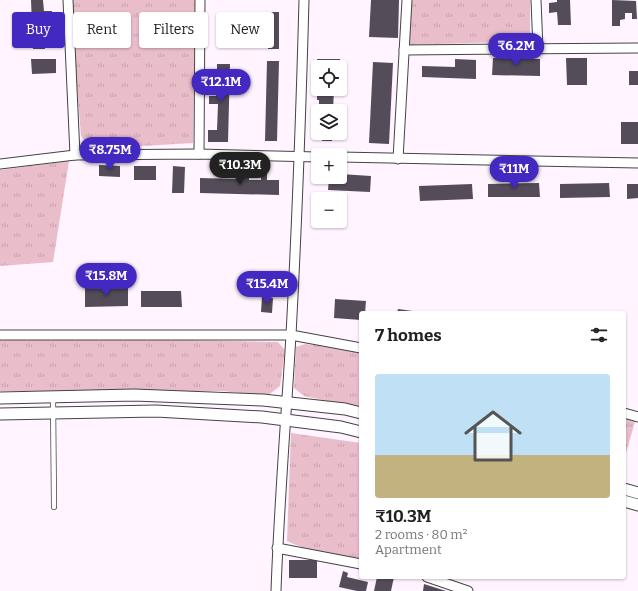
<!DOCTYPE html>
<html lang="en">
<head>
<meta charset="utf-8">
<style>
	:root { --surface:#fff; --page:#f6f6f6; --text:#202124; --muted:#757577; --accent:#4328c1 }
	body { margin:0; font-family:Bitter,serif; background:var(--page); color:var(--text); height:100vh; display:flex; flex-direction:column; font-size:15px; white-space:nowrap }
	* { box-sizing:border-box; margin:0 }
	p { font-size:13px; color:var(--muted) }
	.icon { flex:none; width:22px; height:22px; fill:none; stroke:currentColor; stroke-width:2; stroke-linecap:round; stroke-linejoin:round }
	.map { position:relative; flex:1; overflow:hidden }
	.side { position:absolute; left:359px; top:311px; width:267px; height:268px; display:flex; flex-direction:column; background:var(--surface); border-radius:4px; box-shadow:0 1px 3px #0004 }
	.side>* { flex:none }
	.banner { position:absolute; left:12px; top:12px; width:287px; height:36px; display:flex; gap:8px }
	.controls { position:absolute; left:311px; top:60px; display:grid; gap:8px }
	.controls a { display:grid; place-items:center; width:36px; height:36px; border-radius:4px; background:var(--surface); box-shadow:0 1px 3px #0004; font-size:20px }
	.price { position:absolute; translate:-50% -34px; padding:0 9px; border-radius:14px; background:var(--accent); color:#fff; font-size:13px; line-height:26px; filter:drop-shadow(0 1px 2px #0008) }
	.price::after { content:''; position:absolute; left:50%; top:24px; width:12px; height:9px; margin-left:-6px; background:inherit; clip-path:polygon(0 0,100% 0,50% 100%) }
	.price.active { background:#222; color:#fff }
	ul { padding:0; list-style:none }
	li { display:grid; align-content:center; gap:8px; height:212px; padding:0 16px }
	li span { display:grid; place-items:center; height:124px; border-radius:4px; color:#555 }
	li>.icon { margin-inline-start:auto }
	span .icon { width:72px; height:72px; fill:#fffc; stroke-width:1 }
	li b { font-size:17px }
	h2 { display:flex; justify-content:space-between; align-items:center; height:48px; padding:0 16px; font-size:17px }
	.chip { padding:0 14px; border-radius:4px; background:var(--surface); box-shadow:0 1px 3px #0004; font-size:14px; line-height:36px }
	.chip.active { background:var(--accent); color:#fff }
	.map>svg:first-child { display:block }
	.grass { fill:url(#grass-tufts) }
	.building { fill:#544d59 }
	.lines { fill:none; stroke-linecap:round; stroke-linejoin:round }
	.service-casing { stroke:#444; stroke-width:6 }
	.minor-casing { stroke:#444; stroke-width:11 }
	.tertiary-casing { stroke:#444; stroke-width:13 }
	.service { stroke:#fff; stroke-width:4.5 }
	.minor { stroke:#fff; stroke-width:9 }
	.tertiary { stroke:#fff; stroke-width:11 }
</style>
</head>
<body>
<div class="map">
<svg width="638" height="591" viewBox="0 0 638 591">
	<defs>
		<pattern id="grass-tufts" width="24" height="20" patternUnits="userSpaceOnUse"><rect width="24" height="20" fill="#eabdca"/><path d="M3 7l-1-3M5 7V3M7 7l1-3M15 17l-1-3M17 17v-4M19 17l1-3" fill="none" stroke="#c8a1ac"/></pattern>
	</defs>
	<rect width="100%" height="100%" fill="#fff4ff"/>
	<g class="grass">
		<path d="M70,0H195L193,143L91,149L81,136Z"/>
		<path d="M411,0H530V41L408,45Z"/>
		<path d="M69,161L53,262L0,266V170Z"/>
		<path d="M39,337L278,342L285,350L280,386L267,396L222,391H0V338Z"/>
		<path d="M305,344L361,350V408L304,396L294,388L296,347Z"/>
		<path d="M624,414L636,418L624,460Z"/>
		<path d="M291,433L361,443V559L311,551L287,541Z"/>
	</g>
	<g class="building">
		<path d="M31,0H43L44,11H52V18H44L45,49H33Z"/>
		<path d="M371,0H399L398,38L369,37Z"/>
		<path d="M557,0H570L571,25H558L557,12L549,13V3L557,2Z"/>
		<path d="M612,0L636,1L637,19H632V13H625V19L620,20V26H612Z"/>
		<path d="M269,12H279V49H268Z"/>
		<path d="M493,58L540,59V76L492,75Z"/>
		<path d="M566,58H587V85H567Z"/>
		<path d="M31,59H56V73L32,74Z"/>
		<rect x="317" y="59" width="23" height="8"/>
		<path d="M455,59L476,60V79L422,77V66L455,67Z"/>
		<path d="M267,61H279L277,141H265Z"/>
		<path d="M373,62L393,63L389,144L369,143Z"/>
		<path d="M217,64H230L228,142H208V130H217L218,104H209V96H216L217,84H211V70H217Z"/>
		<rect x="629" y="71" width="9" height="14"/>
		<path d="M326,89H334L333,111H319V100H317V93H326Z"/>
		<rect x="621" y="122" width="17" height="22"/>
		<path d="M323,133H333L332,141H322Z"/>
		<path d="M99,165L120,166V177L99,176Z"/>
		<rect x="134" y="166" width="22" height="14"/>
		<path d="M173,166L185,167L184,193H172Z"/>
		<path d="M239,172H249V180H261V173H267V180H279V195L200,193V178L239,179Z"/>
		<path d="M340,174L371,176L370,192L328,190L329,177H340Z"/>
		<path d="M539,183L540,197H488V184Z"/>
		<path d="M609,183L610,197L560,198V184Z"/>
		<path d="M472,184L473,199L420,201L419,186Z"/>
		<path d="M627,184H638V198L627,199Z"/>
		<path d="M85,287H128V306L85,307Z"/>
		<path d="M141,291H181L182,307H141Z"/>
		<path d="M262,297L273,298L272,313L261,312Z"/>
		<path d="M335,299L366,301L365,313H361V320L334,318Z"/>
		<path d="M398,309L420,312V313H397Z"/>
		<rect x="289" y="560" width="28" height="18"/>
		<path d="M343,571L348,573L347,577L368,582L366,591H357L339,587Z"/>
		<path d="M377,577H394L391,591H374Z"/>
		<path d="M424,584L446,591H423Z"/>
	</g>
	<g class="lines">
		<defs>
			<path id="service" d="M53,397L54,507"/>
			<g id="minor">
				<path d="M68,0L75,155"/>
				<path d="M536,0L538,49"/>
				<path d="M404,50L638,48"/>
				<path d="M199,154L200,0"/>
				<path d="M340,157L638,163"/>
				<path d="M398,159L407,0"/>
				<path d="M0,164L75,155L199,154L318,157"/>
				<path d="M0,335H291L361,348"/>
				<path d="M624,413L638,417"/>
				<path d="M277,548L361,564"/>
				<path d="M427,577L468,591"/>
				<path d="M276,591C279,505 286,420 291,335C297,223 301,112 304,0"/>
			</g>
			<g id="tertiary">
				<path d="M0,398L134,395L263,400L345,409L361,413"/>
				<path d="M0,414L156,411L262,417L341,427L361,432"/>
				<path d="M624,489L638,493"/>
				<path d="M624,501L638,505"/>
			</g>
		</defs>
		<use href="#service" class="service-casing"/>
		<use href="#minor" class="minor-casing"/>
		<use href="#tertiary" class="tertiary-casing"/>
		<use href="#service" class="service"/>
		<use href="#minor" class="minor"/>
		<use href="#tertiary" class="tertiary"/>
	</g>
</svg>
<div class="controls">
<a><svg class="icon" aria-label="locate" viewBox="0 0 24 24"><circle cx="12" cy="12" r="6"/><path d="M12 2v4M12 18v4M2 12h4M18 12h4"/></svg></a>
<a><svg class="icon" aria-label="layers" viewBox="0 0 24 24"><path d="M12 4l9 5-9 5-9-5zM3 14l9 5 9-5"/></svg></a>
<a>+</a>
<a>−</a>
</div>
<b class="price" style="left:516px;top:67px">₹6.2M</b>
<b class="price" style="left:221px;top:103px">₹12.1M</b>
<b class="price" style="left:110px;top:171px">₹8.75M</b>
<b class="price active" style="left:240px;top:186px">₹10.3M</b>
<b class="price" style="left:514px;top:190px">₹11M</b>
<b class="price" style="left:106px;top:297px">₹15.8M</b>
<b class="price" style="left:267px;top:305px">₹15.4M</b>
<div class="banner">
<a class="chip active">Buy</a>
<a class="chip">Rent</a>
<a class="chip">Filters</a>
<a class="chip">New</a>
</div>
<section class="side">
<h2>7 homes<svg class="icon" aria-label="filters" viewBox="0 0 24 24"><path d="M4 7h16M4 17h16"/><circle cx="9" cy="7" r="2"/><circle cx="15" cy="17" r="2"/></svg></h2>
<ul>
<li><span style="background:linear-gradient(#bfe0f5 65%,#c2b280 0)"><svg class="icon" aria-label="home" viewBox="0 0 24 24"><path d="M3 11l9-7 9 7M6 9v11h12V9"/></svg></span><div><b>₹10.3M</b><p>2 rooms · 80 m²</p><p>Apartment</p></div></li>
</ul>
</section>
</div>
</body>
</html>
